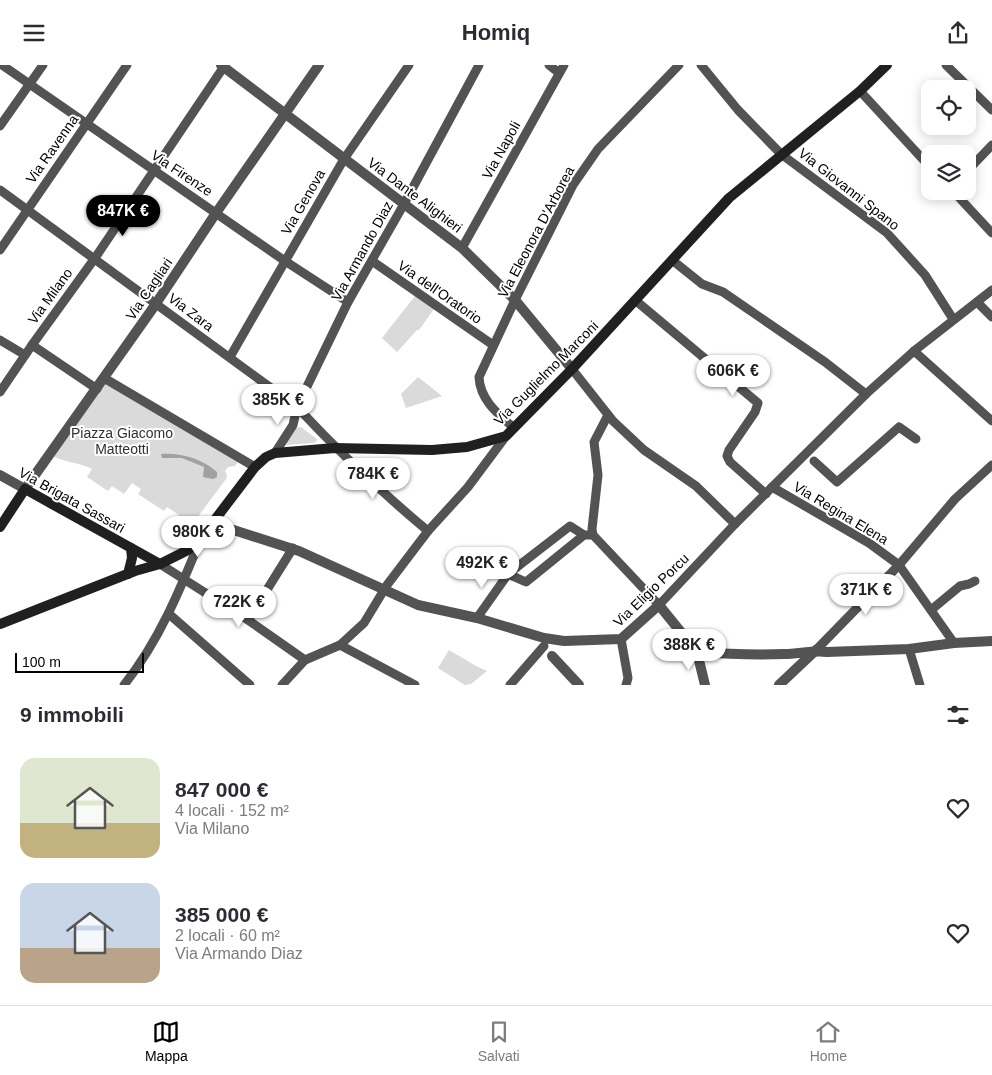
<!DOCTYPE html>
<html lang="it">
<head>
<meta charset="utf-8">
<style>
	:root { --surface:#fff; --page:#f2f2f3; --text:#2b2b33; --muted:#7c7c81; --line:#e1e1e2; --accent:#000 }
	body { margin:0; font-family:Helvetica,sans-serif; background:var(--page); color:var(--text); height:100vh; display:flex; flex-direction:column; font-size:19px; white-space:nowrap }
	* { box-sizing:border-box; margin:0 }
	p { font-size:16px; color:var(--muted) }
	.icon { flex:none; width:28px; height:28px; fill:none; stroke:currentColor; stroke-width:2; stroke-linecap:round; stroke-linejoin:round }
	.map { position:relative; height:620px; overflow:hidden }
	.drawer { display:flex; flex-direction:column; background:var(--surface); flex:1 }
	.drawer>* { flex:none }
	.buttons { position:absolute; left:921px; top:15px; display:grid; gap:10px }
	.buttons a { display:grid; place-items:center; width:55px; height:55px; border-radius:10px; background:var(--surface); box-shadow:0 2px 12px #0003; font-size:25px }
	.scale { position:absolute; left:15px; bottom:12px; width:129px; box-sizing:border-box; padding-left:5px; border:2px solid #000; border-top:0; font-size:14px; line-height:18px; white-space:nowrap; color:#000; -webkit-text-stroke:4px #fff; paint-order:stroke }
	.price { position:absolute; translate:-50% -42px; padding:0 11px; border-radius:18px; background:#fff; color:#222; font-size:16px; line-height:32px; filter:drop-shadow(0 1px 2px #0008) }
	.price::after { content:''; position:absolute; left:50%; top:30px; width:15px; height:11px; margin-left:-8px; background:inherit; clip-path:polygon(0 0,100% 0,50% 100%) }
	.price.on { background:var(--accent); color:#fff }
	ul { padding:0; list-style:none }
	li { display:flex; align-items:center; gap:15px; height:125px; padding:0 20px }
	li span { display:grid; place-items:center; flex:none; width:140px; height:100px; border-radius:15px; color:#555 }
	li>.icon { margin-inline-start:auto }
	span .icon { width:60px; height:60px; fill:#fffc; stroke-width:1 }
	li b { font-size:21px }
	h2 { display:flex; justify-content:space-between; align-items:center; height:60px; padding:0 20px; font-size:21px }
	header { display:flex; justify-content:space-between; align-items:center; height:65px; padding:0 20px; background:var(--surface); font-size:22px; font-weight:700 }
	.dock { display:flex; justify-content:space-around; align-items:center; height:70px; border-top:1px solid var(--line); background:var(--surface); font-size:14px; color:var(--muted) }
	.dock a { display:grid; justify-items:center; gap:2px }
	.dock .on { color:var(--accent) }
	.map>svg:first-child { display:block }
	.green { fill:#dadada }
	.water { fill:#a1a1a1 }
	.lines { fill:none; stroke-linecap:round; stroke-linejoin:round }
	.minor { stroke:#535353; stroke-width:9 }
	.tertiary { stroke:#535353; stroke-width:10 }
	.secondary { stroke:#202020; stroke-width:10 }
	.labels { text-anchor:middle; stroke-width:4; stroke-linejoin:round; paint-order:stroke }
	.street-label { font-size:14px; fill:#000; stroke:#fff }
	.park-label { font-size:14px; fill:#313131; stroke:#fff }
</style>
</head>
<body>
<header><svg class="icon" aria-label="menu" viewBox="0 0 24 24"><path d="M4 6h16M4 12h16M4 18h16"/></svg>Homiq<svg class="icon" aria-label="share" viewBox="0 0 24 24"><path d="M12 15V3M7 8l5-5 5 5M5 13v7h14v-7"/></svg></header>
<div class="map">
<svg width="992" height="620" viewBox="0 0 992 620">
	<rect width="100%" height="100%" fill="#fff"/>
	<g class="green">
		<path d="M415,231L434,244L419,265H417L397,287L382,273Z"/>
		<path d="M418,312L442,331L406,343L401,329Z"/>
		<path d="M105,316L238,397L235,401L228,402L225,406L227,410L226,414L191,461L178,452L179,450L167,442L164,446L138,429L141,424L132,418L124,429L112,421L108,426L87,412L92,404C79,397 64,398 51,390Z"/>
		<path d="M301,362L317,374V376L314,378L287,380V376L296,363Z"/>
		<path d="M449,585L476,601L487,606L471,619L465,620L438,603Z"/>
	</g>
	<path class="water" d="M161,389C180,387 203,394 217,407V412L213,414L203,412L204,402L182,393H162Z"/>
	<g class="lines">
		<g class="minor">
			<path d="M2,0L285,196L348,237"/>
			<path d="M549,0L559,8"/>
			<path d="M701,0L738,45L781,89L887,168L925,210L953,254"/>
			<path d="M946,0L992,45"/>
			<path d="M860,26L930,102"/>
			<path d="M0,61L43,0"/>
			<path d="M968,105L992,80"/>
			<path d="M0,125L297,342C338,386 381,427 428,466"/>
			<path d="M953,126L992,168"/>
			<path d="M462,183L564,0"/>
			<path d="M0,185L127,0"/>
			<path d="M672,195L702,219L723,227L825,297L866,329"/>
			<path d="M372,196L493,280"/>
			<path d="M635,235L758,338L755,347L729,385L727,391L730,397L766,429"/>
			<path d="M977,237L992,252"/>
			<path d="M0,275L25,290"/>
			<path d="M32,280L97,324"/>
			<path d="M914,286L992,356"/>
			<path d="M230,292L344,94L409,0"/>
			<path d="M572,304L613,356L644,385L696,421L735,459"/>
			<path d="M104,313L255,402"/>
			<path d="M0,327L32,280L95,193L225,0"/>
			<path d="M608,350L594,377L598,410L592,464L593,470L659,540L735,459L866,329L914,286L992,225"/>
			<path d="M514,363C498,349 480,335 479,312L515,235L573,120L598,84L679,0"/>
			<path d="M275,388L293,360L297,342L348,237L404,139L479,0"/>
			<path d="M814,396L837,417L899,362L916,374"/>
			<path d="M772,422L869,478L899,500L954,578"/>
			<path d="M160,499L248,555L305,595"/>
			<path d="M508,509L526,517L584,470"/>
			<path d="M931,545L960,521L969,519L975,516"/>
			<path d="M169,549L250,620"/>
			<path d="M477,553L508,509L570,461L584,470H593"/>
			<path d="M248,555L293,483"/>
			<path d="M621,574L628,613L626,620"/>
			<path d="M340,580L415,620"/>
			<path d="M909,584L920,620"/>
			<path d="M816,585L899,500L955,434L992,400"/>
			<path d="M124,620C159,576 180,525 201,473"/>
			<path d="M282,620L305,595L340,580L364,558L387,520L428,466L468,422L506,371"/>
			<path d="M510,620L544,581"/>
		</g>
		<g class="tertiary">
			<path d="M221,0L462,183L515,235L572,304"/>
			<path d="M0,410L25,424L153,243L216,148L319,0"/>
			<path d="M212,458L299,486L418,540L477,553L544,573L564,576L621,574L659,540L697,587L705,620"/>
			<path d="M697,587C726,589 755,590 784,589C799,589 812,585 827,587L909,584L954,578L992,576"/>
			<path d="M552,591L579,620"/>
			<path d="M779,620L816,585"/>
		</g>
		<g class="secondary">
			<path d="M0,462L25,424L160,499"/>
			<path d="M128,509L132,493L131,483"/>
			<path d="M0,559L135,506L160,499L188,485L201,473L255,402L266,392L275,388L335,383L432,385L467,382L506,371L572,304L729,133L860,26L887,0"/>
		</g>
	</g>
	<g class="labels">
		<g class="street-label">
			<text transform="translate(52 84) rotate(-55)" y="5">Via Ravenna</text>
			<text transform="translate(501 85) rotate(-61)" y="5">Via Napoli</text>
			<text transform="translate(182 108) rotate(34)" y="5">Via Firenze</text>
			<text transform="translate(849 124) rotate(38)" y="5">Via Giovanni Spano</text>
			<text transform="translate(415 130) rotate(37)" y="5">Via Dante Alighieri</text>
			<text transform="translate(303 137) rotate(-60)" y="5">Via Genova</text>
			<text transform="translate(536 167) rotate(-62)" y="5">Via Eleonora D'Arborea</text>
			<text transform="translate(362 186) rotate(-61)" y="5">Via Armando Diaz</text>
			<text transform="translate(149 224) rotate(-56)" y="5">Via Cagliari</text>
			<text transform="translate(440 227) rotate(35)" y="5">Via dell'Oratorio</text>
			<text transform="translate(50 231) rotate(-54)" y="5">Via Milano</text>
			<text transform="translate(191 247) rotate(37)" y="5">Via Zara</text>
			<text transform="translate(546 308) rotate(-45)" y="5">Via Guglielmo Marconi</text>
			<text transform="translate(72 435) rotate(29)" y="5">Via Brigata Sassari</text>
			<text transform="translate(841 448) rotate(31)" y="5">Via Regina Elena</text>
			<text transform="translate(651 525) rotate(-44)" y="5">Via Eligio Porcu</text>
		</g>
		<g class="park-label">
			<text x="122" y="373">Piazza Giacomo<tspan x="122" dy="16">Matteotti</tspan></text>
		</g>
	</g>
</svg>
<div class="buttons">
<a><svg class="icon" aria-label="locate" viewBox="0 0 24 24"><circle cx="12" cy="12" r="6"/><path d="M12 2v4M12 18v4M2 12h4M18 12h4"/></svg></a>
<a><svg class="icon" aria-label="layers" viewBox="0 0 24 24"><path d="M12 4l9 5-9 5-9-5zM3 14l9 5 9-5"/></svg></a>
</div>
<div class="scale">100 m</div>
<b class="price on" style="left:123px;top:172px">847K €</b>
<b class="price" style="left:733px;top:332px">606K €</b>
<b class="price" style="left:278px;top:361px">385K €</b>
<b class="price" style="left:373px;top:435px">784K €</b>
<b class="price" style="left:198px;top:493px">980K €</b>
<b class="price" style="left:482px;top:524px">492K €</b>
<b class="price" style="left:866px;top:551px">371K €</b>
<b class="price" style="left:239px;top:563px">722K €</b>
<b class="price" style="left:689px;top:606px">388K €</b>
</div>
<section class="drawer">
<h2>9 immobili<svg class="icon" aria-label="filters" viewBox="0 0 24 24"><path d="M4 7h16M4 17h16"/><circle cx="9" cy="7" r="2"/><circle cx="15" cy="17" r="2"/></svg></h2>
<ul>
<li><span style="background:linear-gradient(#dfe7d0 65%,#c2b280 0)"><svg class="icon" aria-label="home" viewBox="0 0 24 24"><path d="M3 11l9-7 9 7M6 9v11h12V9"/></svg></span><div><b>847 000 €</b><p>4 locali · 152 m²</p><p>Via Milano</p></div><svg class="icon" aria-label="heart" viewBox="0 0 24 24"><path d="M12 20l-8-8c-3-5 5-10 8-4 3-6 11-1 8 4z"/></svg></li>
<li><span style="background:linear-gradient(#c9d6e8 65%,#b9a48a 0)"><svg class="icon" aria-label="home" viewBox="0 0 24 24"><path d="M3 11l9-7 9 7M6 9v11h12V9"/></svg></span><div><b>385 000 €</b><p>2 locali · 60 m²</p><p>Via Armando Diaz</p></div><svg class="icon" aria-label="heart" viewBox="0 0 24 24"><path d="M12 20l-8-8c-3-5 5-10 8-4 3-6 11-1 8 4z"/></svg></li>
</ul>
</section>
<nav class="dock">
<a class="on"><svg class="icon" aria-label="map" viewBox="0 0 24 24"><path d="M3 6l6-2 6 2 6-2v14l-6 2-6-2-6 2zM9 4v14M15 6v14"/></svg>Mappa</a>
<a><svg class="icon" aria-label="saved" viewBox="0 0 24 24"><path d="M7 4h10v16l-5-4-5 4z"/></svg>Salvati</a>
<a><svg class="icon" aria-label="home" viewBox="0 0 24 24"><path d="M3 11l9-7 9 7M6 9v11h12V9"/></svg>Home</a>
</nav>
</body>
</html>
